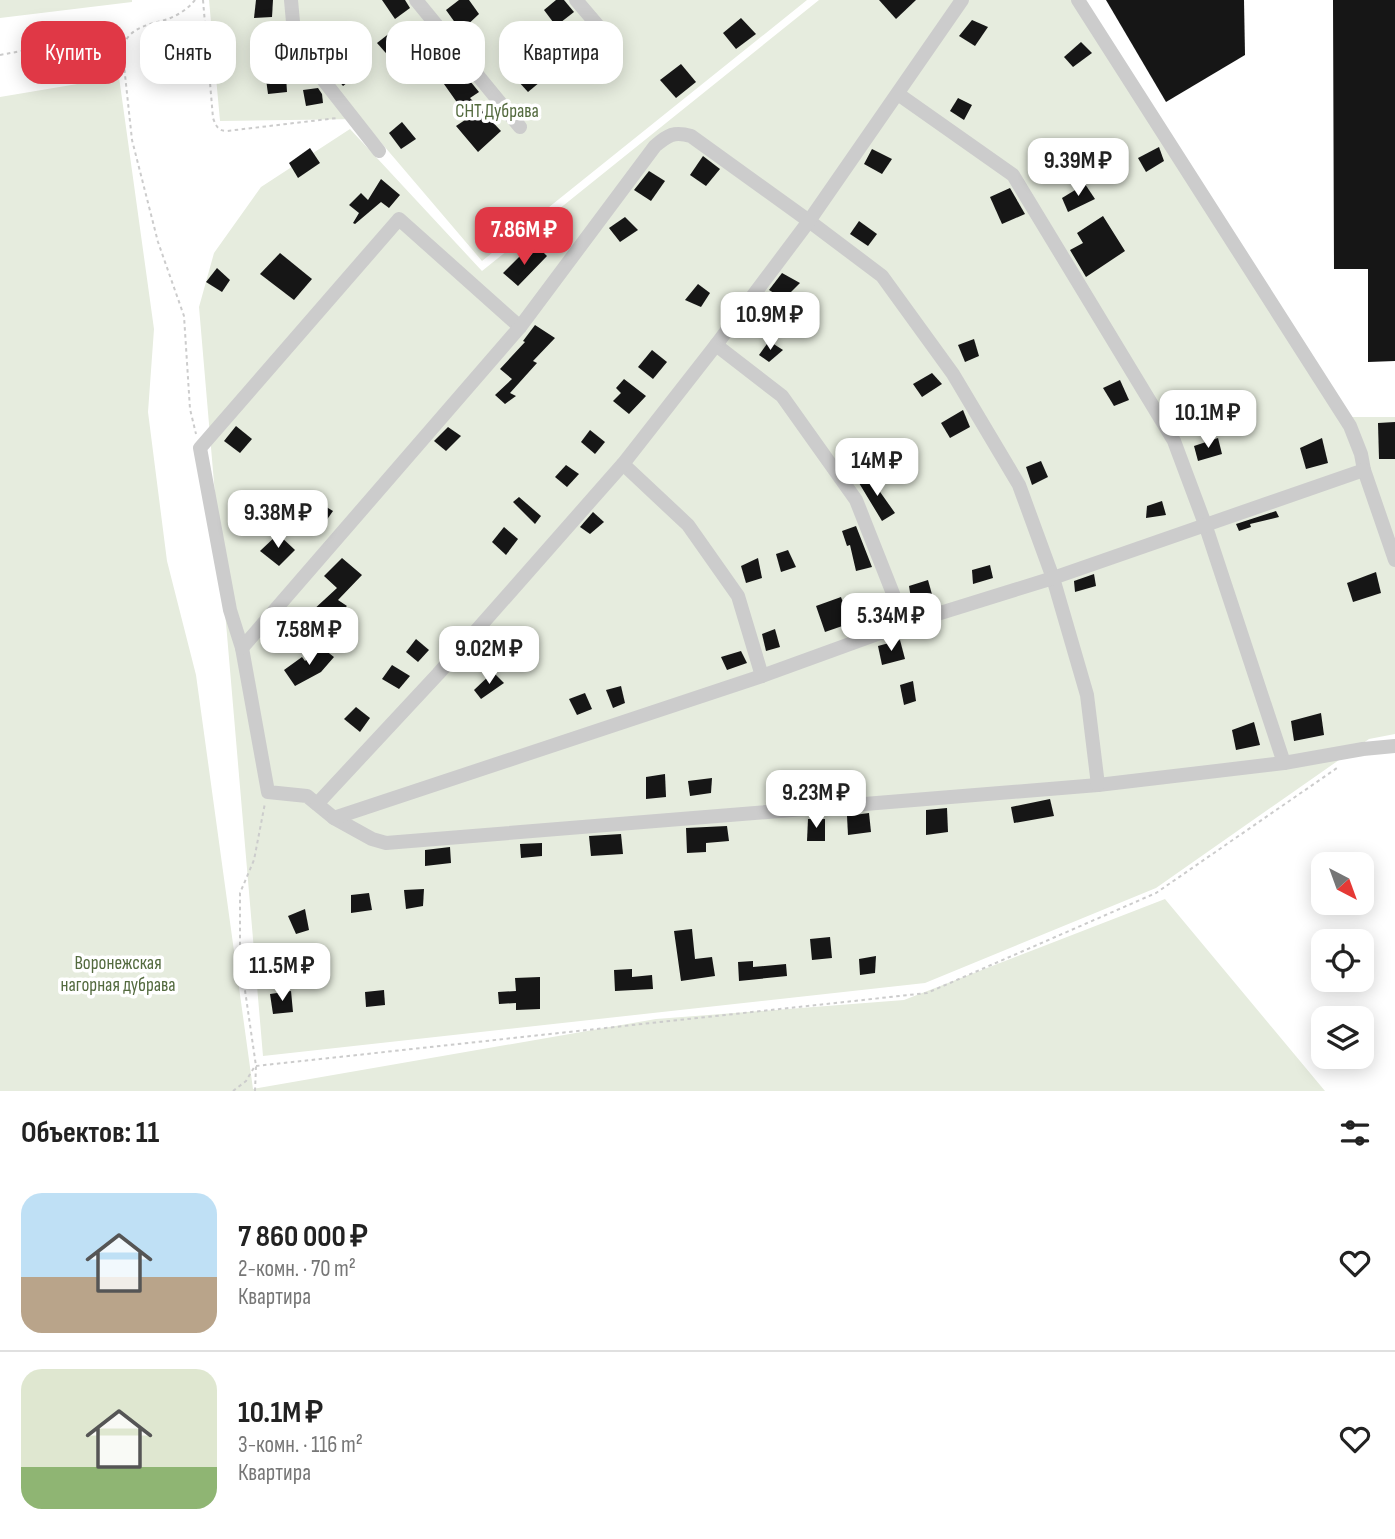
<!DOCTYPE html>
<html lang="ru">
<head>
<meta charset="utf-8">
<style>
	:root { --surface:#fff; --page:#f6f6f6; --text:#222; --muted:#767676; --line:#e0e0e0; --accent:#e03846 }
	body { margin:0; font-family:"Sofia Sans Condensed",sans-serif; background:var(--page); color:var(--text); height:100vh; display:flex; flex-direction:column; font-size:26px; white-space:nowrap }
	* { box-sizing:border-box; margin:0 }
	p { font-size:23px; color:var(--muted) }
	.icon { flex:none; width:38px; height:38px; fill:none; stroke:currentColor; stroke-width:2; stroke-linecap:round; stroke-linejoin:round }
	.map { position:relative; height:1091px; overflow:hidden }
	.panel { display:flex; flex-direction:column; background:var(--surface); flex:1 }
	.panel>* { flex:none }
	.hud { position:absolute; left:21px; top:21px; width:700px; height:63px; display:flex; gap:14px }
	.needle { width:46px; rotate:139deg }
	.fabs { position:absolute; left:1311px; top:852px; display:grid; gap:14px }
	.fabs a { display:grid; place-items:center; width:63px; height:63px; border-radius:14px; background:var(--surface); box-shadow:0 4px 18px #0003; font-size:35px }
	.price { position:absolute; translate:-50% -60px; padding:0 16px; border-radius:14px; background:#fff; color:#222; font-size:23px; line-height:46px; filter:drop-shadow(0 2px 4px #0008) }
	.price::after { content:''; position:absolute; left:50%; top:42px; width:21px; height:16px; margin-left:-10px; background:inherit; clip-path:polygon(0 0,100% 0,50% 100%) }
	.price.on { background:var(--accent); color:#fff }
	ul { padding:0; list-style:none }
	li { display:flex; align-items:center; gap:21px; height:175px; padding:0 21px }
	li+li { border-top:2px solid var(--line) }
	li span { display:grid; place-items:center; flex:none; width:196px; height:140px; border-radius:21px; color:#555 }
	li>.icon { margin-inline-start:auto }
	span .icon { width:84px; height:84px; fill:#fffc; stroke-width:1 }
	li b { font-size:30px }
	h2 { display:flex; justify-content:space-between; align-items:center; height:84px; padding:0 21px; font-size:30px }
	.tag { padding:0 24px; border-radius:21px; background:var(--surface); box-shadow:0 4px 18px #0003; font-size:24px; line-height:63px }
	.tag.on { background:var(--accent); color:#fff }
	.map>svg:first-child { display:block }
	.green { fill:#e6ecde }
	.building { fill:#161616 }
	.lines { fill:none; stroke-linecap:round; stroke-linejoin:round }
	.path { stroke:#ccc; stroke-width:2; stroke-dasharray:3.5 3.5; stroke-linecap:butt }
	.street { stroke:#ccc; stroke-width:14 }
	.labels { text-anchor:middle; stroke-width:7; stroke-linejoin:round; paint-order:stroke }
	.park-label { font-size:19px; fill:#536a3e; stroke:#fff }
</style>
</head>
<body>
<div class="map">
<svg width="1395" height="1091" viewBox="0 0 1395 1091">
	<rect width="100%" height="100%" fill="#fff"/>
	<g class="green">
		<path d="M0,0H132V2L0,18Z"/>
		<path d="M209,0H807L482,261L361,119L220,121Z"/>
		<path d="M819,0H1083L1351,417H1395V734L1369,739L1156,888L925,983L263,1056L199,307L214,253L261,187L350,129L482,271Z"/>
		<path d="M119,77L154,329L148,412L167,561L196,675L253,1089L656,1019L904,1000L1165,899L1325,1091H0V97Z"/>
	</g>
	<g class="building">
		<path d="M256,0H273L272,17L254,18Z"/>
		<path d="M382,0H405L410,8L395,19Z"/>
		<path d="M459,0H469L479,14L461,31L446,10Z"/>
		<path d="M556,0H564L574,12L556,26L544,10Z"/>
		<path d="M879,0H916L896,19Z"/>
		<path d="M1106,0H1244L1245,55L1166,102Z"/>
		<path d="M1333,0H1395V361L1368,362V269H1334Z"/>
		<path d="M741,18L756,34L736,49L723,33Z"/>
		<path d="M972,20L988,27L975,46L959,36Z"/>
		<path d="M400,25L430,60L408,78L377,43Z"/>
		<path d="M284,32V52L256,57L257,38Z"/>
		<path d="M328,41L346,60L344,61L357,75L343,86L313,51Z"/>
		<path d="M1081,42L1092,53L1073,67L1064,57Z"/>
		<path d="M534,47L552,72L528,92L507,69Z"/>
		<path d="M681,64L696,82L676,98L660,80Z"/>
		<path d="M457,65L479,92L470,98L501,131L478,152L456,126L468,118L439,77Z"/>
		<path d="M286,75L287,92L268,94L266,79Z"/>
		<path d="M318,88L322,94L323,103L306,106L303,90Z"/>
		<path d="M958,98L972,105L964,120L950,111Z"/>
		<path d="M402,122L416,139L401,149L389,133Z"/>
		<path d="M1159,147L1164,161L1146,172L1138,158Z"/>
		<path d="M310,148L320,163L298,178L289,163Z"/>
		<path d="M872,149L892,159L882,174L864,164Z"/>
		<path d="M703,156L720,169L706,186L690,175Z"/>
		<path d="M649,171L665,181L651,201L634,190Z"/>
		<path d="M381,179L400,195L389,208L381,202L355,224L353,223L359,213L349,205L361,193L368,200Z"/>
		<path d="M1085,184L1095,199L1068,212L1062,198Z"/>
		<path d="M1010,188L1025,214L1002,224L990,197Z"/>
		<path d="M1103,216L1125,251L1086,277L1070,250L1083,243L1077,233Z"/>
		<path d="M625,217L638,230L620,242L609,228Z"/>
		<path d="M859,221L877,234L868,246L850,234Z"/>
		<path d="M538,247L547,256L518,286L503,273L520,256L526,261Z"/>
		<path d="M280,253L312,279L294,300L260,274Z"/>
		<path d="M217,268L230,280L222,292L206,282Z"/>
		<path d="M782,273L800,283L784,299L769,290Z"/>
		<path d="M698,284L710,293L701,307L685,300Z"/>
		<path d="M535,325L555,338L533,361L537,363L510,393L516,396L505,404L495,395L512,379L500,369L525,342L523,341Z"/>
		<path d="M974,339L979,356L965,362L958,345Z"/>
		<path d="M769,341L783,350L769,362L759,355Z"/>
		<path d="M652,350L667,362L653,379L638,367Z"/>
		<path d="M932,373L942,384L922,397L913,384Z"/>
		<path d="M624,379L646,396L629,414L613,401L621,393L616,388Z"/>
		<path d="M1120,380L1129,400L1114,406L1103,388Z"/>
		<path d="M963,410L970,427L950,438L941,423Z"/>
		<path d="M1395,422V459H1379L1378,423Z"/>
		<path d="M236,426L252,439L240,453L224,441Z"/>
		<path d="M448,427L461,436L446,451L434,441Z"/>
		<path d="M590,430L605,442L595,454L581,442Z"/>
		<path d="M1218,438L1222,454L1198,461L1194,446Z"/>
		<path d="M1322,438L1328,463L1306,469L1300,448Z"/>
		<path d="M1041,461L1048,477L1032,485L1026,467Z"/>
		<path d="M566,465L579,474L567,487L555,477Z"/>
		<path d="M870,476L880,488L878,489L895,513L882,521L859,483Z"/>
		<path d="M519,497L541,516L535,524L513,502Z"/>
		<path d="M313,499L333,511L321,528L303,513Z"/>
		<path d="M1162,501L1166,515L1146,518L1147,506Z"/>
		<path d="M1276,511L1279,517L1250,524L1251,527L1239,531L1236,524Z"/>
		<path d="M593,512L604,522L590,534L580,527Z"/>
		<path d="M856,526L872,567L856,571L850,545L847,546L842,531Z"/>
		<path d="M504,527L518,539L506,555L492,542Z"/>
		<path d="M278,534L295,550L279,566L260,551Z"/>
		<path d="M788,550L796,567L781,572L776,554Z"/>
		<path d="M342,558L362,575L338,600L347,606L327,625L311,612L337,588L324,576Z"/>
		<path d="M758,558L762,578L746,583L741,566Z"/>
		<path d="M990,565L993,578L973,584L972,570Z"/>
		<path d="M1376,572L1381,593L1353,602L1347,583Z"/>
		<path d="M1094,574L1096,586L1075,592L1074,581Z"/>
		<path d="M928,580L933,598L912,605L909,586Z"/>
		<path d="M841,597L851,623L825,632L816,606Z"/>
		<path d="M775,629L780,647L766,651L762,634Z"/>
		<path d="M416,639L429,650L418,662L406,652Z"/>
		<path d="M900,640L905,659L882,665L878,646Z"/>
		<path d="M321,647L334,657L321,672L295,686L284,670L302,657L305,661Z"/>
		<path d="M741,651L747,663L727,670L721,657Z"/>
		<path d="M392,665L410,676L399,689L382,679Z"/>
		<path d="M493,672L504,683L481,699L474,690Z"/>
		<path d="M913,681L916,701L904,705L900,685Z"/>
		<path d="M621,686L625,703L613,708L606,690Z"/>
		<path d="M585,693L592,709L577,715L569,699Z"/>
		<path d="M356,707L370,718L360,732L344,719Z"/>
		<path d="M1321,713L1324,735L1294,741L1291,721Z"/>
		<path d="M1254,722L1260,745L1236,750L1232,730Z"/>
		<path d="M665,774L666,797L646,799V777Z"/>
		<path d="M712,778L711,793L690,796L688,781Z"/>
		<path d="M1050,799L1054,816L1014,823L1011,807Z"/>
		<path d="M947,808L948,832L926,835V810Z"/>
		<path d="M869,813L871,832L848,835L847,816Z"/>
		<path d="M808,819H825V841H807Z"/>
		<path d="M727,826L729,841L706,843V852L687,853L686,828Z"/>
		<path d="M621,834L623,854L591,856L589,836Z"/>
		<path d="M542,843V856L521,858L520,844Z"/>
		<path d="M450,847L451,863L425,866V850Z"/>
		<path d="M424,889L423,906L406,909L404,890Z"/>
		<path d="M369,893L372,910L351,913V895Z"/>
		<path d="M305,909L309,930L296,934L288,916Z"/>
		<path d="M692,929L695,959L712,957L715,976L681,981L674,931Z"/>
		<path d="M830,937L832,958L812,960L810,939Z"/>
		<path d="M876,956L875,973L860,975L859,959Z"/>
		<path d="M753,961V967L786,964L787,976L739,981L738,962Z"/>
		<path d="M632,969V977L652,975L653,989L615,991L614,970Z"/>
		<path d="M540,977V1009L516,1010V1003L499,1004L498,992L516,991L515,978Z"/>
		<path d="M384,990L385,1005L366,1007L365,992Z"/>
		<path d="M291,991L293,1012L273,1014L270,994Z"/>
	</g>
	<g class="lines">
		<g class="path">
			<path d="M195,0C188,9 178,15 168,19C149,25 131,26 122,47L132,140L158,242L184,316L190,409L196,434"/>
			<path d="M203,0L213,118C216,126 218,131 227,131L337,118"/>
			<path d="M0,55L53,45L121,47"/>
			<path d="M256,1066L927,993L1156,893L1337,768"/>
			<path d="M233,1091L246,1081L255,1066"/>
			<path d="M255,1091L256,1066L240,956V893L254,860L265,803"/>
		</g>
		<g class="street">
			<path d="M291,0L295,44L379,151"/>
			<path d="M416,0L520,127"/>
			<path d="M576,0L611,41"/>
			<path d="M1078,0L1350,426L1361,454L1364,470L1395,560"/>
			<path d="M898,94L1013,175L1174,441L1205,524L1284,763"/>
			<path d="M520,327L399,219L200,448L230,610L242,648L268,792L307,796L334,818L372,839L386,843L1098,785L1284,763L1363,749L1395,746"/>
			<path d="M716,345L782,396L856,500L905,624"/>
			<path d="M623,464L688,525L738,596L762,676"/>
			<path d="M242,648L520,327L655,146C668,135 674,131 691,136L809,221L882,276L953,374L1019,485L1053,578L1087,695L1098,785"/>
			<path d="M317,804L438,674L623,464L716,345L809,221L962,0"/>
			<path d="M334,818L762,676L905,624L1053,578L1364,470"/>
		</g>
	</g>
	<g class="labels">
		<g class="park-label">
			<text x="497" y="117">СНТ Дубрава</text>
			<text x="118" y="969">Воронежская<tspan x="118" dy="22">нагорная дубрава</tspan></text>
		</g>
	</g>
</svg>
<div class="fabs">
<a><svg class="needle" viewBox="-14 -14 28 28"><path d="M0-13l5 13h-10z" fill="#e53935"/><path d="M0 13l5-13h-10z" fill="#767676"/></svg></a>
<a><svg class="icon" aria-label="locate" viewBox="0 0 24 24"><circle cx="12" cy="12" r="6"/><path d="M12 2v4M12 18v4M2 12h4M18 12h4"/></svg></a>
<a><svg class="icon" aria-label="layers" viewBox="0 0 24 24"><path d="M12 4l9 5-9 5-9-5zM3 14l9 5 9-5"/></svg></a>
</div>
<b class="price" style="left:1078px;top:198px">9.39M ₽</b>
<b class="price on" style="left:524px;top:267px">7.86M ₽</b>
<b class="price" style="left:770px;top:352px">10.9M ₽</b>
<b class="price" style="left:1208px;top:450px">10.1M ₽</b>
<b class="price" style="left:877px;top:498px">14M ₽</b>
<b class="price" style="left:278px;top:550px">9.38M ₽</b>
<b class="price" style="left:891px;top:653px">5.34M ₽</b>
<b class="price" style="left:309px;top:667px">7.58M ₽</b>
<b class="price" style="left:489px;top:686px">9.02M ₽</b>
<b class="price" style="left:816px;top:830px">9.23M ₽</b>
<b class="price" style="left:282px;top:1003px">11.5M ₽</b>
<div class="hud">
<a class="tag on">Купить</a>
<a class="tag">Снять</a>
<a class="tag">Фильтры</a>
<a class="tag">Новое</a>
<a class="tag">Квартира</a>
</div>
</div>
<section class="panel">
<h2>Объектов: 11<svg class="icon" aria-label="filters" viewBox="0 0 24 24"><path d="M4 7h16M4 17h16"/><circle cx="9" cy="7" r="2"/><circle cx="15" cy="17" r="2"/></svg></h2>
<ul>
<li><span style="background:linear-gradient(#bfe0f5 60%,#b9a48a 0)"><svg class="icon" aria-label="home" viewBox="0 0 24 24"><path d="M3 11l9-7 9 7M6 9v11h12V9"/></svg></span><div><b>7 860 000 ₽</b><p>2-комн. · 70 m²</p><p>Квартира</p></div><svg class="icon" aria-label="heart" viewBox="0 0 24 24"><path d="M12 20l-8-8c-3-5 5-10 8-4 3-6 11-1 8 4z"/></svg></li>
<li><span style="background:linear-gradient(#dfe7d0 70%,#8fb573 0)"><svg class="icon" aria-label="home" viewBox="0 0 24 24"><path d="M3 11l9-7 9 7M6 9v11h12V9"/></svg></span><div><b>10.1M ₽</b><p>3-комн. · 116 m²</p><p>Квартира</p></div><svg class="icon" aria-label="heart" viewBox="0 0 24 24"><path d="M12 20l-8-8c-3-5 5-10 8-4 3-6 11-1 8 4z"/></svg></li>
</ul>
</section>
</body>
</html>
